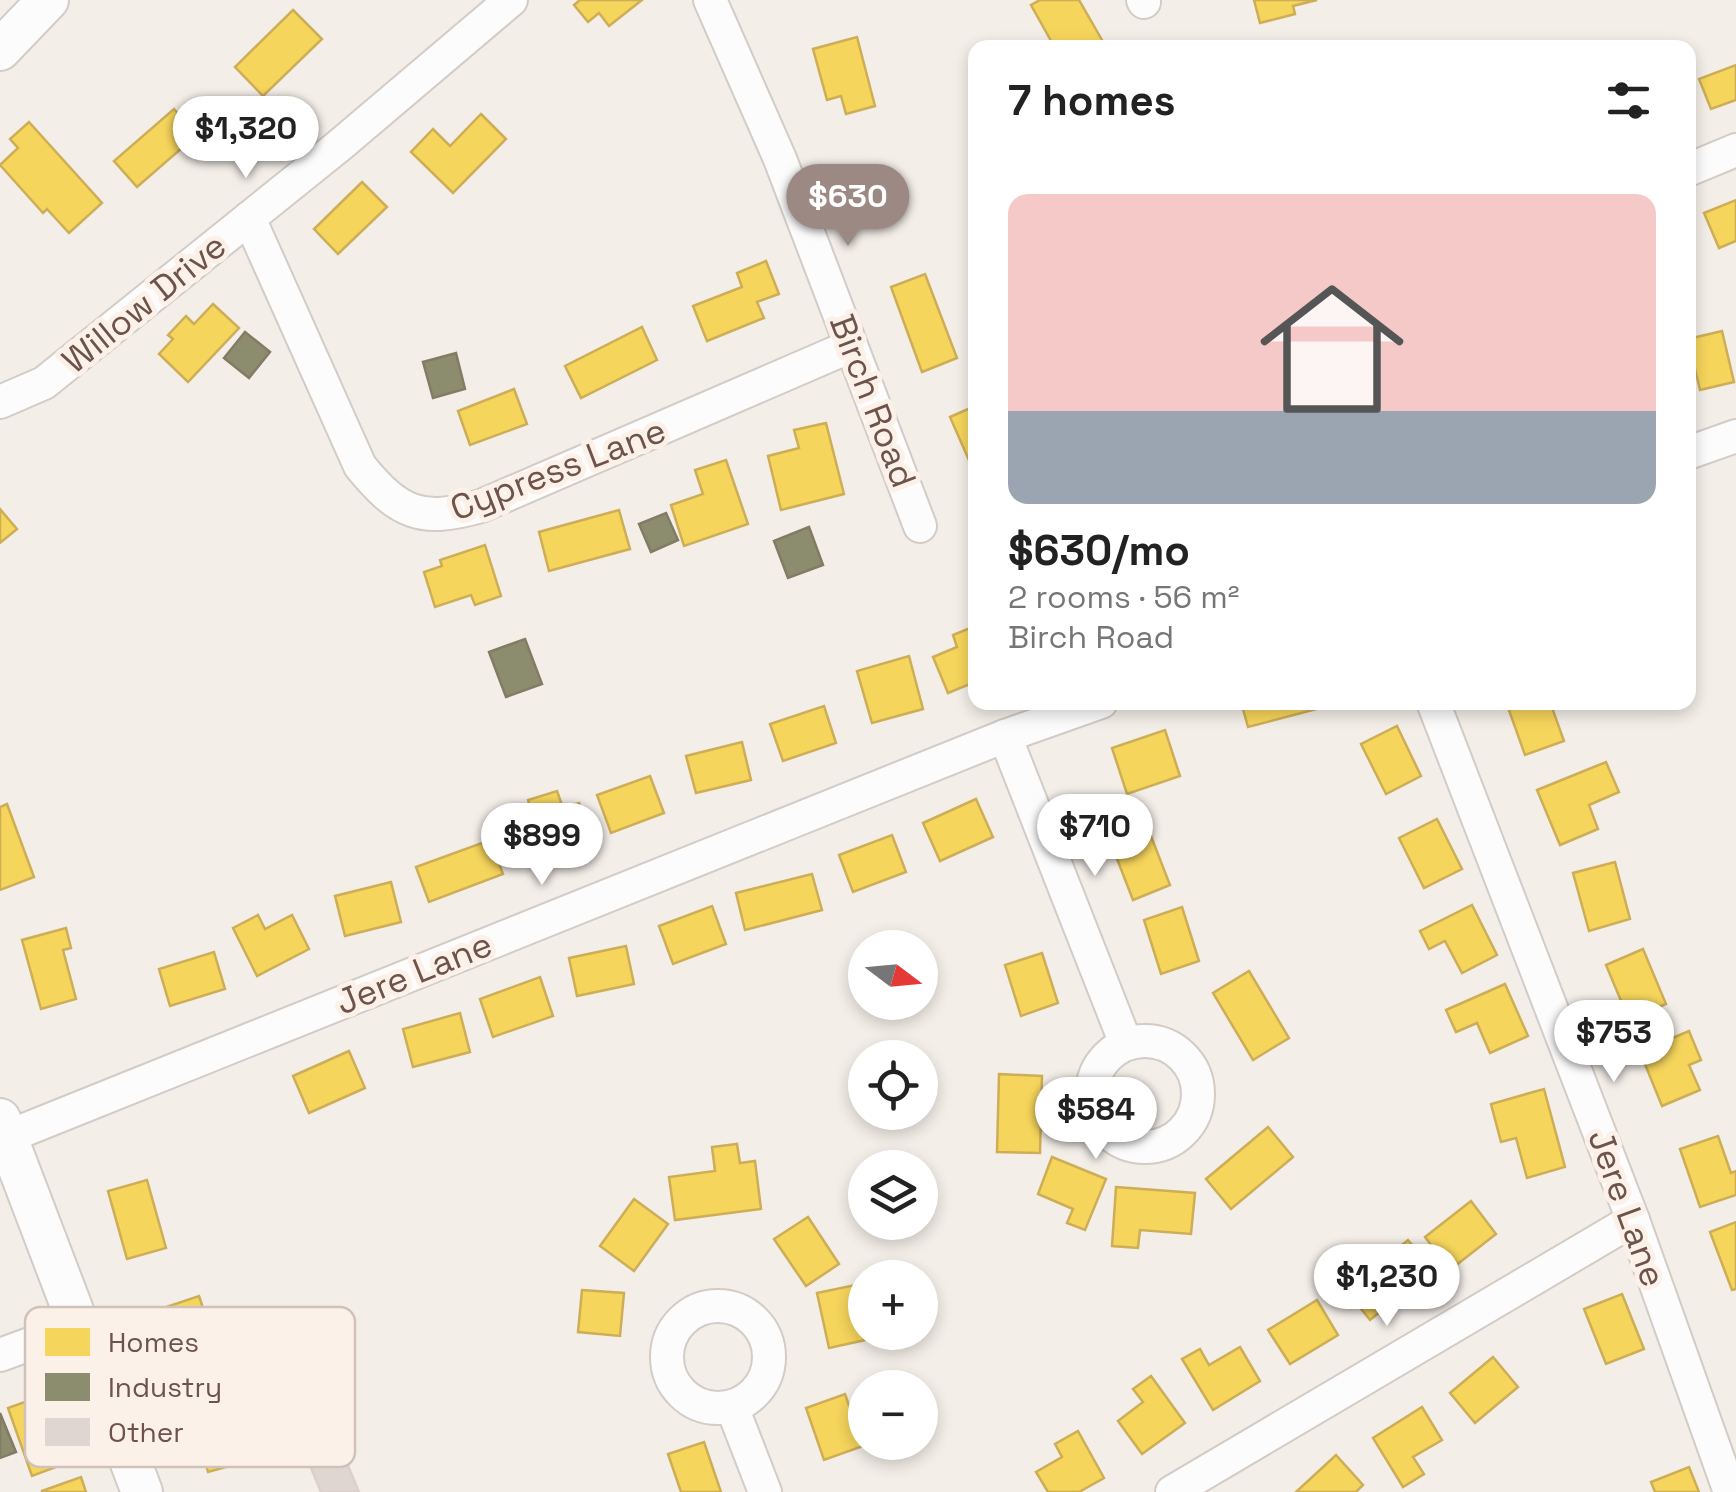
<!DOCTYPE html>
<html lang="en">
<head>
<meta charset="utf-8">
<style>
	:root { --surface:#fff; --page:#f6f6f6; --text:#222; --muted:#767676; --line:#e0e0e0; --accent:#9c8983 }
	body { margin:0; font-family:"Space Grotesk",sans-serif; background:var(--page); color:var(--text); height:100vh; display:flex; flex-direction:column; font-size:38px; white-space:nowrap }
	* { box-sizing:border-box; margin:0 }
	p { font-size:32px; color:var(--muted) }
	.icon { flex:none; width:55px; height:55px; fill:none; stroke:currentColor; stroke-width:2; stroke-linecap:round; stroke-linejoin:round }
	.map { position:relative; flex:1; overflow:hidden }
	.side { position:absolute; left:968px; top:40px; width:728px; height:670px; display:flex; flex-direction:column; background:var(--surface); border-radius:20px; box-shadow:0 5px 15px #0003 }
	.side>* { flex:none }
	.needle { width:65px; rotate:106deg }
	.buttons { position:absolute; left:848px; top:930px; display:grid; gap:20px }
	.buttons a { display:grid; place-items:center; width:90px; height:90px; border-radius:50%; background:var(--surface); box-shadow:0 5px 15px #0003; font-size:50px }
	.price { position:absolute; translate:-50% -85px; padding:0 22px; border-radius:35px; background:#fff; color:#222; font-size:32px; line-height:65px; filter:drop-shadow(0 2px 5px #0008) }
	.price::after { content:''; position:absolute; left:50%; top:60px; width:30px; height:22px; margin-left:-15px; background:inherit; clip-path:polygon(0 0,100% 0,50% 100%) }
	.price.selected { background:var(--accent); color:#fff }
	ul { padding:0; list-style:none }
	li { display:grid; align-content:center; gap:20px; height:530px; padding:0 40px }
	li+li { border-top:2px solid var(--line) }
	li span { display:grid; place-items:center; height:310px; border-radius:20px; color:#555 }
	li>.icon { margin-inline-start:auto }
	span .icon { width:180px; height:180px; fill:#fffc; stroke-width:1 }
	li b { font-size:42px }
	h2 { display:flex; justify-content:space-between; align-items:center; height:120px; padding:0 40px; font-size:42px }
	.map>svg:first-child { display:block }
	.homes { fill:#f6d55c; stroke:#cdae57; stroke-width:2.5 }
	.industry { fill:#8c8c6e; stroke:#837b64; stroke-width:2.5 }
	.building { fill:#e0d6d1; stroke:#dcd0cb; stroke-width:2.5 }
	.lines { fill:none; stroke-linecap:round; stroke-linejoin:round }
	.minor-casing { stroke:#d3cbc6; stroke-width:36 }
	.tertiary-casing { stroke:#d3cbc6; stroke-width:44 }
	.minor { stroke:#fdfcfc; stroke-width:32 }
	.tertiary { stroke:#fdfcfc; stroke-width:40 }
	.labels { text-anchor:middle; stroke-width:10; stroke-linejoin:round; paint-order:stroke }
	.street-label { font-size:35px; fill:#6d534c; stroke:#fcf1e8 }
	.key { fill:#fcf1e8; stroke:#d1c2b9; stroke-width:2.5 }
	.key-label { font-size:28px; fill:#6d534c }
</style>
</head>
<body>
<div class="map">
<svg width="1736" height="1492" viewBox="0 0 1736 1492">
	<rect width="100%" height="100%" fill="#f4eee8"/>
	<g class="homes">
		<path d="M580,0H642L609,26L599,13L588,22L574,5Z"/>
		<path d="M1040,0H1079L1106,47L1055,48L1031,5Z"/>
		<path d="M1254,0H1317L1293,6L1295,14L1260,23Z"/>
		<path d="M293,10L322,39L263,96L235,67Z"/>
		<path d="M857,37L875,106L846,114L841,96L827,100L813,49Z"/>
		<path d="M1736,65V100L1711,109L1699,79Z"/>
		<path d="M174,109L197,135L137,187L114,161Z"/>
		<path d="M481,114L506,139L453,193L411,152L433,129L450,146Z"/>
		<path d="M29,122L102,203L69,233L47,209L43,213L0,165L18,148L10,139Z"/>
		<path d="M362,182L387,207L338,254L314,229Z"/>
		<path d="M1736,200V241L1719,248L1704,213Z"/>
		<path d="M766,261L779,294L757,302L764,318L707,341L693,306L742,287L737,273Z"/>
		<path d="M925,274L957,358L922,372L891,287Z"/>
		<path d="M213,304L239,328L188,382L159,354L173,339L168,335L186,316L194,324Z"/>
		<path d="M642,327L657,360L581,398L565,366Z"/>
		<path d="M1722,331L1734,382L1700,390L1688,339Z"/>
		<path d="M514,389L527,424L470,445L458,411Z"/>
		<path d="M975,406V474L950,417Z"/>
		<path d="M826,423L844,494L781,510L768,456L799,448L794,430Z"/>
		<path d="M726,460L748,524L684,546L671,505L703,494L695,470Z"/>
		<path d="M0,509L17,529L0,543Z"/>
		<path d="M619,510L630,549L549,571L539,532Z"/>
		<path d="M485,545L501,596L475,605L471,595L435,607L424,572L442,566L440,560Z"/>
		<path d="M975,626V682L948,693L933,657L957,647L953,635Z"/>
		<path d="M909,656L923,709L872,723L857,671Z"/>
		<path d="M1241,702H1323L1324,707L1248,727Z"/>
		<path d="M1506,702H1550L1564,741L1525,755Z"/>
		<path d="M824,706L836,743L783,761L770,724Z"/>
		<path d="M1397,726L1421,776L1386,794L1361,744Z"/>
		<path d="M1165,730L1180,776L1127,794L1112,748Z"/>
		<path d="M742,742L751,780L696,793L686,756Z"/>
		<path d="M1606,762L1619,792L1589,805L1598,829L1560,845L1537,790Z"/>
		<path d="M650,776L664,813L611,833L597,795Z"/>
		<path d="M557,791L563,808L579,803L592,844L521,866L509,828L534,820L528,800Z"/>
		<path d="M976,799L993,837L940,861L923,823Z"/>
		<path d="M7,804L34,877L0,890V807Z"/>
		<path d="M1437,819L1462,869L1424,888L1399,838Z"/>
		<path d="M1149,831L1170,885L1133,900L1112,846Z"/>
		<path d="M892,835L906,872L853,892L839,855Z"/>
		<path d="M490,840L503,874L429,902L416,867Z"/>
		<path d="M1615,862L1630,919L1589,931L1573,873Z"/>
		<path d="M812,874L822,910L745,930L736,893Z"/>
		<path d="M391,882L401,922L345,936L335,896Z"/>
		<path d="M1472,905L1497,955L1462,973L1445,941L1429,949L1420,931Z"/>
		<path d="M712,906L726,944L673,964L659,926Z"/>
		<path d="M1182,907L1199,961L1161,974L1144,920Z"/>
		<path d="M258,915L265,929L292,915L309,949L257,976L233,928Z"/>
		<path d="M66,928L71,948L63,950L76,999L41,1009L22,940Z"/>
		<path d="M626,946L634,984L577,996L569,958Z"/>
		<path d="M1643,949L1666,1004L1629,1020L1606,965Z"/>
		<path d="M214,952L225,989L170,1006L159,969Z"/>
		<path d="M1042,953L1058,1003L1021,1016L1005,965Z"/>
		<path d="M1249,971L1289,1038L1253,1060L1213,993Z"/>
		<path d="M540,977L553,1016L493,1037L480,999Z"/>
		<path d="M1505,984L1528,1036L1490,1053L1477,1023L1456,1032L1446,1010Z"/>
		<path d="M460,1013L470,1052L413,1067L403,1029Z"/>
		<path d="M1689,1031L1701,1060L1689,1065L1700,1090L1662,1106L1640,1052Z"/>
		<path d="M349,1051L365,1088L309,1113L293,1076Z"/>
		<path d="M999,1074L1042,1076L1040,1153L997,1152Z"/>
		<path d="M1544,1089L1565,1167L1527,1178L1516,1138L1501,1142L1491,1104Z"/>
		<path d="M1268,1127L1293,1157L1231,1209L1206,1179Z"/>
		<path d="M1718,1136L1731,1173L1736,1171V1195L1700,1207L1680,1149Z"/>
		<path d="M737,1144L740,1163L755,1161L761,1209L675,1220L669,1177L715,1171L712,1147Z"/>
		<path d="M1052,1157L1106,1179L1085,1230L1067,1223L1073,1209L1038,1194Z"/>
		<path d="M147,1180L166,1248L127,1259L108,1191Z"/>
		<path d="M1116,1187L1195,1193L1191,1234L1140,1230L1138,1248L1112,1246Z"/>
		<path d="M634,1199L668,1224L634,1271L600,1246Z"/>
		<path d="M1471,1201L1496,1234L1450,1270L1425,1237Z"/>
		<path d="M808,1217L839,1264L806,1286L774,1239Z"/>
		<path d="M1736,1222V1289L1732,1290L1710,1232Z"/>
		<path d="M1408,1240L1432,1269L1370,1320L1336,1277L1370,1249L1380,1263Z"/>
		<path d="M865,1283L863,1305L870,1339L829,1348L817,1293Z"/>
		<path d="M582,1290L624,1293L620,1336L578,1332Z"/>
		<path d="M1622,1294L1644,1349L1606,1364L1584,1309Z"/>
		<path d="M199,1296L224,1371L179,1387L154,1311Z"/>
		<path d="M1317,1300L1338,1335L1290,1364L1268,1330Z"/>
		<path d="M1240,1347L1260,1381L1213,1410L1182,1359L1200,1349L1209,1365Z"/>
		<path d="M1493,1357L1518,1387L1475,1423L1450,1393Z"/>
		<path d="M1151,1376L1185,1423L1142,1454L1118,1421L1143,1402L1133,1389Z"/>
		<path d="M227,1388L248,1461L208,1472L188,1399Z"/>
		<path d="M47,1394L72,1461L32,1476L8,1408Z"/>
		<path d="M845,1394L863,1446L824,1460L806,1408Z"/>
		<path d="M1422,1407L1442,1440L1413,1457L1424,1474L1403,1487L1373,1438Z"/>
		<path d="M1078,1431L1104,1478L1079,1492H1048L1036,1472L1062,1457L1055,1444Z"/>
		<path d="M704,1442L721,1492H681L668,1454Z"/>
		<path d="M1336,1455L1363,1485L1356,1492H1296Z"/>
		<path d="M1689,1467L1699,1492H1655L1651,1482Z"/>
		<path d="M81,1477L86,1492H42V1491Z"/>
	</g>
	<g class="industry">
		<path d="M245,332L270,352L249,378L224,358Z"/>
		<path d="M456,353L465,389L433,398L423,362Z"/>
		<path d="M666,513L678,540L651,552L639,524Z"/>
		<path d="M809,527L823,565L788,578L774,541Z"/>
		<path d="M525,639L542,684L506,697L489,652Z"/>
		<path d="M0,1413L16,1452L0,1458Z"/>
	</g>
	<path class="building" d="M338,1442L359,1492H321L306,1456Z"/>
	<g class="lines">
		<defs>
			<g id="minor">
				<path d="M710,0L780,159L920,526"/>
				<path d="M1143,0L1144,2"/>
				<path d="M1688,170L1736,150"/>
				<path d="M249,218L360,466C399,514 421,523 481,506L851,346"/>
				<path d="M0,402L44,383L340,145L511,0"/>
				<path d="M1688,453L1736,436"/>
				<path d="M1433,702L1633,1220L1730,1492"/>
				<path d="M1005,736L1126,1044"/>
				<circle cx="1145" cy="1094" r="53"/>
				<path d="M7,1137L1005,736L1101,702"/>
				<circle cx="718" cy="1357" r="51"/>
				<path d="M0,1355L79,1326"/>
				<path d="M732,1407L765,1492"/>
				<path d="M1172,1492L1633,1220"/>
			</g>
			<g id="tertiary">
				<path d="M0,50L48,0"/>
				<path d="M0,1119L142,1492"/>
			</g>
		</defs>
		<use href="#minor" class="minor-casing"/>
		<use href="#tertiary" class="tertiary-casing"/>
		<use href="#minor" class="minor"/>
		<use href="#tertiary" class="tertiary"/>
	</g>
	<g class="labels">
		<g class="street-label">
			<text transform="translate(144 303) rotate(-39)" y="12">Willow Drive</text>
			<text transform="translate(873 401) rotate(69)" y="12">Birch Road</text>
			<text transform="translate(558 469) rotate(-21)" y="12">Cypress Lane</text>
			<text transform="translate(414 973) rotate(-22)" y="12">Jere Lane</text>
			<text transform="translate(1627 1208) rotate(70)" y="12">Jere Lane</text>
		</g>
	</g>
	<rect x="25" y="1307" width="330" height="160" rx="15" class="key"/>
	<rect x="45" y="1328" width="45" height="28" fill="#f6d55c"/>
	<rect x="45" y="1373" width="45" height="28" fill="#8c8c6e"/>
	<rect x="45" y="1418" width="45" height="28" fill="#e0d6d1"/>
	<g class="key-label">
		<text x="108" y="1352">Homes</text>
		<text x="108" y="1397">Industry</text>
		<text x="108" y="1442">Other</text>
	</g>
</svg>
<div class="buttons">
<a><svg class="needle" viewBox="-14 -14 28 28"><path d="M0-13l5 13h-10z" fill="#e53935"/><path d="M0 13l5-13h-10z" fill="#767676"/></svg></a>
<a><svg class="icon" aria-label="locate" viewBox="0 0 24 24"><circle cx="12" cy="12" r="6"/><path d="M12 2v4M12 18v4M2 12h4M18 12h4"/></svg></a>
<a><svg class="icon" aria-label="layers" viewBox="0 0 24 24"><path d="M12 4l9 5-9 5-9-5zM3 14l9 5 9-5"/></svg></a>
<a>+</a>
<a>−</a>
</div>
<b class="price" style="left:246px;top:181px">$1,320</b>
<b class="price selected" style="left:848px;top:249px">$630</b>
<b class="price" style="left:1095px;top:879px">$710</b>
<b class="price" style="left:542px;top:888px">$899</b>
<b class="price" style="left:1614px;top:1085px">$753</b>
<b class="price" style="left:1096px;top:1162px">$584</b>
<b class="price" style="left:1387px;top:1329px">$1,230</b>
<section class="side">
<h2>7 homes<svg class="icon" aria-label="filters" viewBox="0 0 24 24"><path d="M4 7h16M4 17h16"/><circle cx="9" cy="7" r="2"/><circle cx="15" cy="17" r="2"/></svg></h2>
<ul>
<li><span style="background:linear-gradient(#f6c9c9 70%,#9aa5b1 0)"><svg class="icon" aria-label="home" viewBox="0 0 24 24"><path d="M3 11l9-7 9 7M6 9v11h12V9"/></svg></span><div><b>$630/mo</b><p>2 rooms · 56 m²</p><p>Birch Road</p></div></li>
</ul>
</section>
</div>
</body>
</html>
